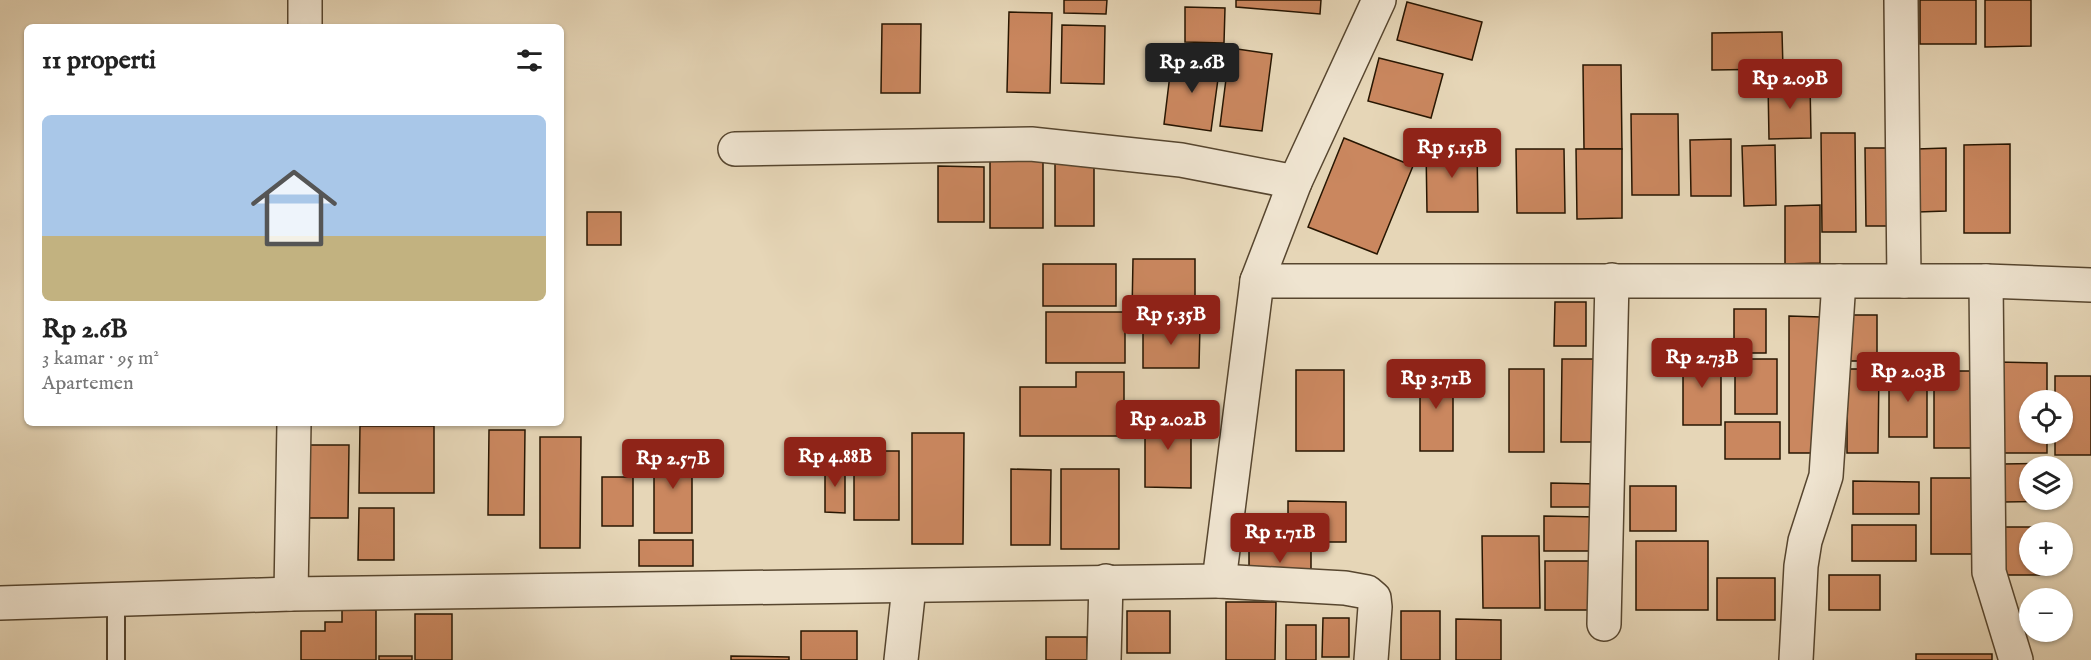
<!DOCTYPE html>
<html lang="id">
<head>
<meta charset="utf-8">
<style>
	:root { --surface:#fff; --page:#f2f2f2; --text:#222; --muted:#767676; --accent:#8f2418 }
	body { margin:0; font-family:"IM FELL English",serif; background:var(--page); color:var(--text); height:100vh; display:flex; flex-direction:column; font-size:22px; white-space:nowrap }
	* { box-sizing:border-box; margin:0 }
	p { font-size:20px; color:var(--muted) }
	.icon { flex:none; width:33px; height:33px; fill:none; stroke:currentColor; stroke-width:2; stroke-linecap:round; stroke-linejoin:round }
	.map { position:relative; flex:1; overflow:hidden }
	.drawer { position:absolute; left:24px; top:24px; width:540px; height:402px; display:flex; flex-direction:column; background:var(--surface); border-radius:9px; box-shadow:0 2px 4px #0004 }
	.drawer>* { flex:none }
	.buttons { position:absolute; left:2019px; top:390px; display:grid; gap:12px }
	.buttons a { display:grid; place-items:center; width:54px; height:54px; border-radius:50%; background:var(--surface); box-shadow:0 2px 4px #0004; font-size:30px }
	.price { position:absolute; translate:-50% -51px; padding:0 14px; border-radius:6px; background:var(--accent); color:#fff; font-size:20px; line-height:39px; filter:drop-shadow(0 2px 3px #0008) }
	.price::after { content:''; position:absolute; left:50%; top:36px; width:18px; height:14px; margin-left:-9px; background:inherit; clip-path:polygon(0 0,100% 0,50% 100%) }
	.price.on { background:#222; color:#fff }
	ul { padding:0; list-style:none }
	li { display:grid; align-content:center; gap:12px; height:318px; padding:0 18px }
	li span { display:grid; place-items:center; height:186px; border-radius:9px; color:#555 }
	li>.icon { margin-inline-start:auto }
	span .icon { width:108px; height:108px; fill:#fffc; stroke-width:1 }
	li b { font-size:26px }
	h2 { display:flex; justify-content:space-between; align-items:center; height:72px; padding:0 18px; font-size:26px }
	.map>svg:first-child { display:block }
	.building { fill:#ca875f; stroke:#271602; stroke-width:1.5 }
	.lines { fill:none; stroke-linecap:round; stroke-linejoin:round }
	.service-casing { stroke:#57462f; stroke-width:20 }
	.minor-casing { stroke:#57462f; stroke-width:36 }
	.service { stroke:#efe4d0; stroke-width:16 }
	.minor { stroke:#efe4d0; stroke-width:33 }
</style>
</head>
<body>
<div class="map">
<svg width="2091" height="660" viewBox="0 0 2091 660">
	<rect width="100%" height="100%" fill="#e6d6b7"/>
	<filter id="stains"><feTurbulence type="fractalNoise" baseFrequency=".00333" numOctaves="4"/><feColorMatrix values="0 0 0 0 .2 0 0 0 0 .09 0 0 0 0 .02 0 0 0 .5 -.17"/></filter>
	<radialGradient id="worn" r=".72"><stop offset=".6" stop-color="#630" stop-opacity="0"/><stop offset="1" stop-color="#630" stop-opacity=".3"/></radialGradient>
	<g class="building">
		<path d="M1064,0H1107L1106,14L1064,13Z"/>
		<path d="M1236,0H1321L1320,14L1236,7Z"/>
		<rect x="1920" y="0" width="56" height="44"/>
		<path d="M1985,0H2031V46L1985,47Z"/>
		<path d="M1407,2L1482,22L1472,60L1397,40Z"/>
		<path d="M1185,7L1225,8L1224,43L1185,42Z"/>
		<path d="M1009,12L1052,13L1050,93L1007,92Z"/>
		<path d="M882,24H921L920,93H881Z"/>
		<path d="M1062,25L1105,26L1104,84L1061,83Z"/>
		<path d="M1782,32L1783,69L1712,70V33Z"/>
		<path d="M1230,48L1272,54L1262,131L1220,126Z"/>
		<path d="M1172,58L1220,64L1211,131L1164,124Z"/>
		<path d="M1379,58L1443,74L1431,118L1368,101Z"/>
		<path d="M1583,65H1621L1622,149H1584Z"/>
		<path d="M1810,82L1811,138L1769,139L1768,83Z"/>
		<path d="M1631,114H1678L1679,195H1632Z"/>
		<path d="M1821,133H1855L1856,232H1822Z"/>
		<path d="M1344,138L1413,166L1377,254L1308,227Z"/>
		<path d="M1731,139V196H1691L1690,140Z"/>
		<path d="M2010,144V233H1964V145Z"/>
		<path d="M1775,145L1776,205L1744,206L1742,146Z"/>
		<path d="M1477,146L1478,212H1427L1426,147Z"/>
		<path d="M1865,148H1899V226H1866Z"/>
		<path d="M1946,148V211L1918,212L1917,149Z"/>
		<path d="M1516,149H1564L1565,213H1517Z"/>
		<path d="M1576,149H1622V218L1577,219Z"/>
		<rect x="990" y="157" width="53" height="71"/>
		<rect x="1055" y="163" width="39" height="63"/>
		<path d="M938,166L984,167V222H938Z"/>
		<path d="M1820,205V263L1785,264V206Z"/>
		<rect x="587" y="212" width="34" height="33"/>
		<path d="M1133,259H1195V313H1132Z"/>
		<rect x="1043" y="264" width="73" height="42"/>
		<path d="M1555,302H1586V346H1554Z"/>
		<rect x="1734" y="309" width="32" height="44"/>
		<rect x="1046" y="312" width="79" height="51"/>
		<rect x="1849" y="315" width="28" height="46"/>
		<path d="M1789,316L1821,317V453H1789Z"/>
		<path d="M1143,324H1200L1199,368H1143Z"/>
		<rect x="1683" y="353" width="38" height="72"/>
		<path d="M1562,359H1596V442H1561Z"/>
		<rect x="1735" y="359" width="42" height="55"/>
		<path d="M1997,362L2047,363V400H2030V434H2047V453H1997Z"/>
		<rect x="1509" y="369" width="35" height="83"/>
		<path d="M1847,369H1879L1878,453H1847Z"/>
		<rect x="1889" y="369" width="38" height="68"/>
		<rect x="1296" y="370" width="48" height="81"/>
		<rect x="1420" y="370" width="33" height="81"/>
		<rect x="1934" y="371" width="45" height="77"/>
		<path d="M1076,372H1124V436H1020V387H1076Z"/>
		<path d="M2055,376H2091V455H2055V434H2062V400H2055Z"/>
		<path d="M1145,414H1191V488L1145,487Z"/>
		<rect x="1725" y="422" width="55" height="37"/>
		<path d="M360,426H434V493H359Z"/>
		<path d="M489,430H525L524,515H488Z"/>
		<path d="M912,433H964L963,544H912Z"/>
		<path d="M540,437H581L580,548H540Z"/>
		<path d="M304,445H349L348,518H304Z"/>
		<rect x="654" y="448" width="38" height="85"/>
		<rect x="854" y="451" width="45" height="69"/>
		<path d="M825,463H845V513L825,512Z"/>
		<path d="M2055,463V466H2030V500L2055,501L2004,502L2003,464Z"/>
		<path d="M1011,469L1051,470L1050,545H1011Z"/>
		<rect x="1061" y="469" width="58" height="80"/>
		<rect x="602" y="477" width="31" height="49"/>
		<rect x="1931" y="478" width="41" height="76"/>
		<path d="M1853,481L1919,482V514H1853Z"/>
		<path d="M1551,483L1599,484V507H1551Z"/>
		<rect x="1630" y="486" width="46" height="45"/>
		<path d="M1288,501L1346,502V542H1288Z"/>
		<path d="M359,508H394V560H358Z"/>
		<path d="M1544,516L1599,517V551H1544Z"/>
		<rect x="1852" y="525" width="64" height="36"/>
		<path d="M1995,527H2046V532H2030V566H2045V575H1995Z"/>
		<path d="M1482,536H1539L1540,608H1483Z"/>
		<rect x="639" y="540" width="54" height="26"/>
		<rect x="1636" y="541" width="72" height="69"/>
		<rect x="1249" y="547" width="62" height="34"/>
		<rect x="1545" y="561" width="51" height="49"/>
		<rect x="1829" y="575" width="51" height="35"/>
		<rect x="1717" y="578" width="58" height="42"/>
		<path d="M1226,602H1276L1275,660H1226Z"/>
		<path d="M342,610H376V660H301V631H325V622H342Z"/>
		<rect x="1127" y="611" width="43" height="42"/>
		<rect x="1401" y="611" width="39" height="49"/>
		<rect x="415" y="614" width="37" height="46"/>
		<path d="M1323,618H1349V657H1322Z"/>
		<path d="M1456,619L1501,620V660H1456Z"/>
		<rect x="1286" y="625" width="30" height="35"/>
		<rect x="801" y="631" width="56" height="29"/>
		<rect x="1046" y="637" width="41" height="23"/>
		<rect x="1916" y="654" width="76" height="6"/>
		<rect x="379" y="656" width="33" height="4"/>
		<path d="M731,656L789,657V660H731Z"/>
	</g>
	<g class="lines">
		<defs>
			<path id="service" d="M116,600V660"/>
			<g id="minor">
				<path d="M305,0V27"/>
				<path d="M1901,0L1904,281"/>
				<path d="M735,149L1031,144L1181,160L1295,182"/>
				<path d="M1257,281L1295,182L1379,0"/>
				<path d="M1986,281L1989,572L2016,660"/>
				<path d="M1219,581L1345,588L1367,592L1374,598L1375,607L1371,660"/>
				<path d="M291,594L294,423"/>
				<path d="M0,603L291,594L1219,581L1257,281H1986L2091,285"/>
				<path d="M1604,624L1612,280"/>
				<path d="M901,660L909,587"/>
				<path d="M1104,660L1106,581"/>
				<path d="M1796,660L1801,566L1805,541L1826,476L1839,281"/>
			</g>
		</defs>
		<use href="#service" class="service-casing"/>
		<use href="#minor" class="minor-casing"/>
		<use href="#service" class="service"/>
		<use href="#minor" class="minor"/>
	</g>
	<rect width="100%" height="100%" filter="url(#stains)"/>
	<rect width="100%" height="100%" fill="url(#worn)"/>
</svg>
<div class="buttons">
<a><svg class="icon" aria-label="locate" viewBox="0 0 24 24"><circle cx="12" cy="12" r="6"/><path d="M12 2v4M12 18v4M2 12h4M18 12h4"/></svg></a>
<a><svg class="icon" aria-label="layers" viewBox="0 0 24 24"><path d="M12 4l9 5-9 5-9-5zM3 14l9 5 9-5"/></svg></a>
<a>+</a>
<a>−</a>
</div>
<b class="price on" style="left:1192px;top:94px">Rp 2.6B</b>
<b class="price" style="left:1790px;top:110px">Rp 2.09B</b>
<b class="price" style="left:1452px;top:179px">Rp 5.15B</b>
<b class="price" style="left:1171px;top:346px">Rp 5.35B</b>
<b class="price" style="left:1702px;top:389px">Rp 2.73B</b>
<b class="price" style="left:1908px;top:403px">Rp 2.03B</b>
<b class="price" style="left:1436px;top:410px">Rp 3.71B</b>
<b class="price" style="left:1168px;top:451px">Rp 2.02B</b>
<b class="price" style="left:835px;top:488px">Rp 4.88B</b>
<b class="price" style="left:673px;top:490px">Rp 2.57B</b>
<b class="price" style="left:1280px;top:564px">Rp 1.71B</b>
<section class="drawer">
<h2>11 properti<svg class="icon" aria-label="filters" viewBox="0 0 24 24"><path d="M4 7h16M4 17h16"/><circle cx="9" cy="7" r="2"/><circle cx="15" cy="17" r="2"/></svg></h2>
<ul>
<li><span style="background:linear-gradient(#a9c7e8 65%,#c2b280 0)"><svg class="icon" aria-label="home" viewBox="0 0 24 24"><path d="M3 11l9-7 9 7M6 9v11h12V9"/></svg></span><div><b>Rp 2.6B</b><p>3 kamar · 95 m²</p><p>Apartemen</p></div></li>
</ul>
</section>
</div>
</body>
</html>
